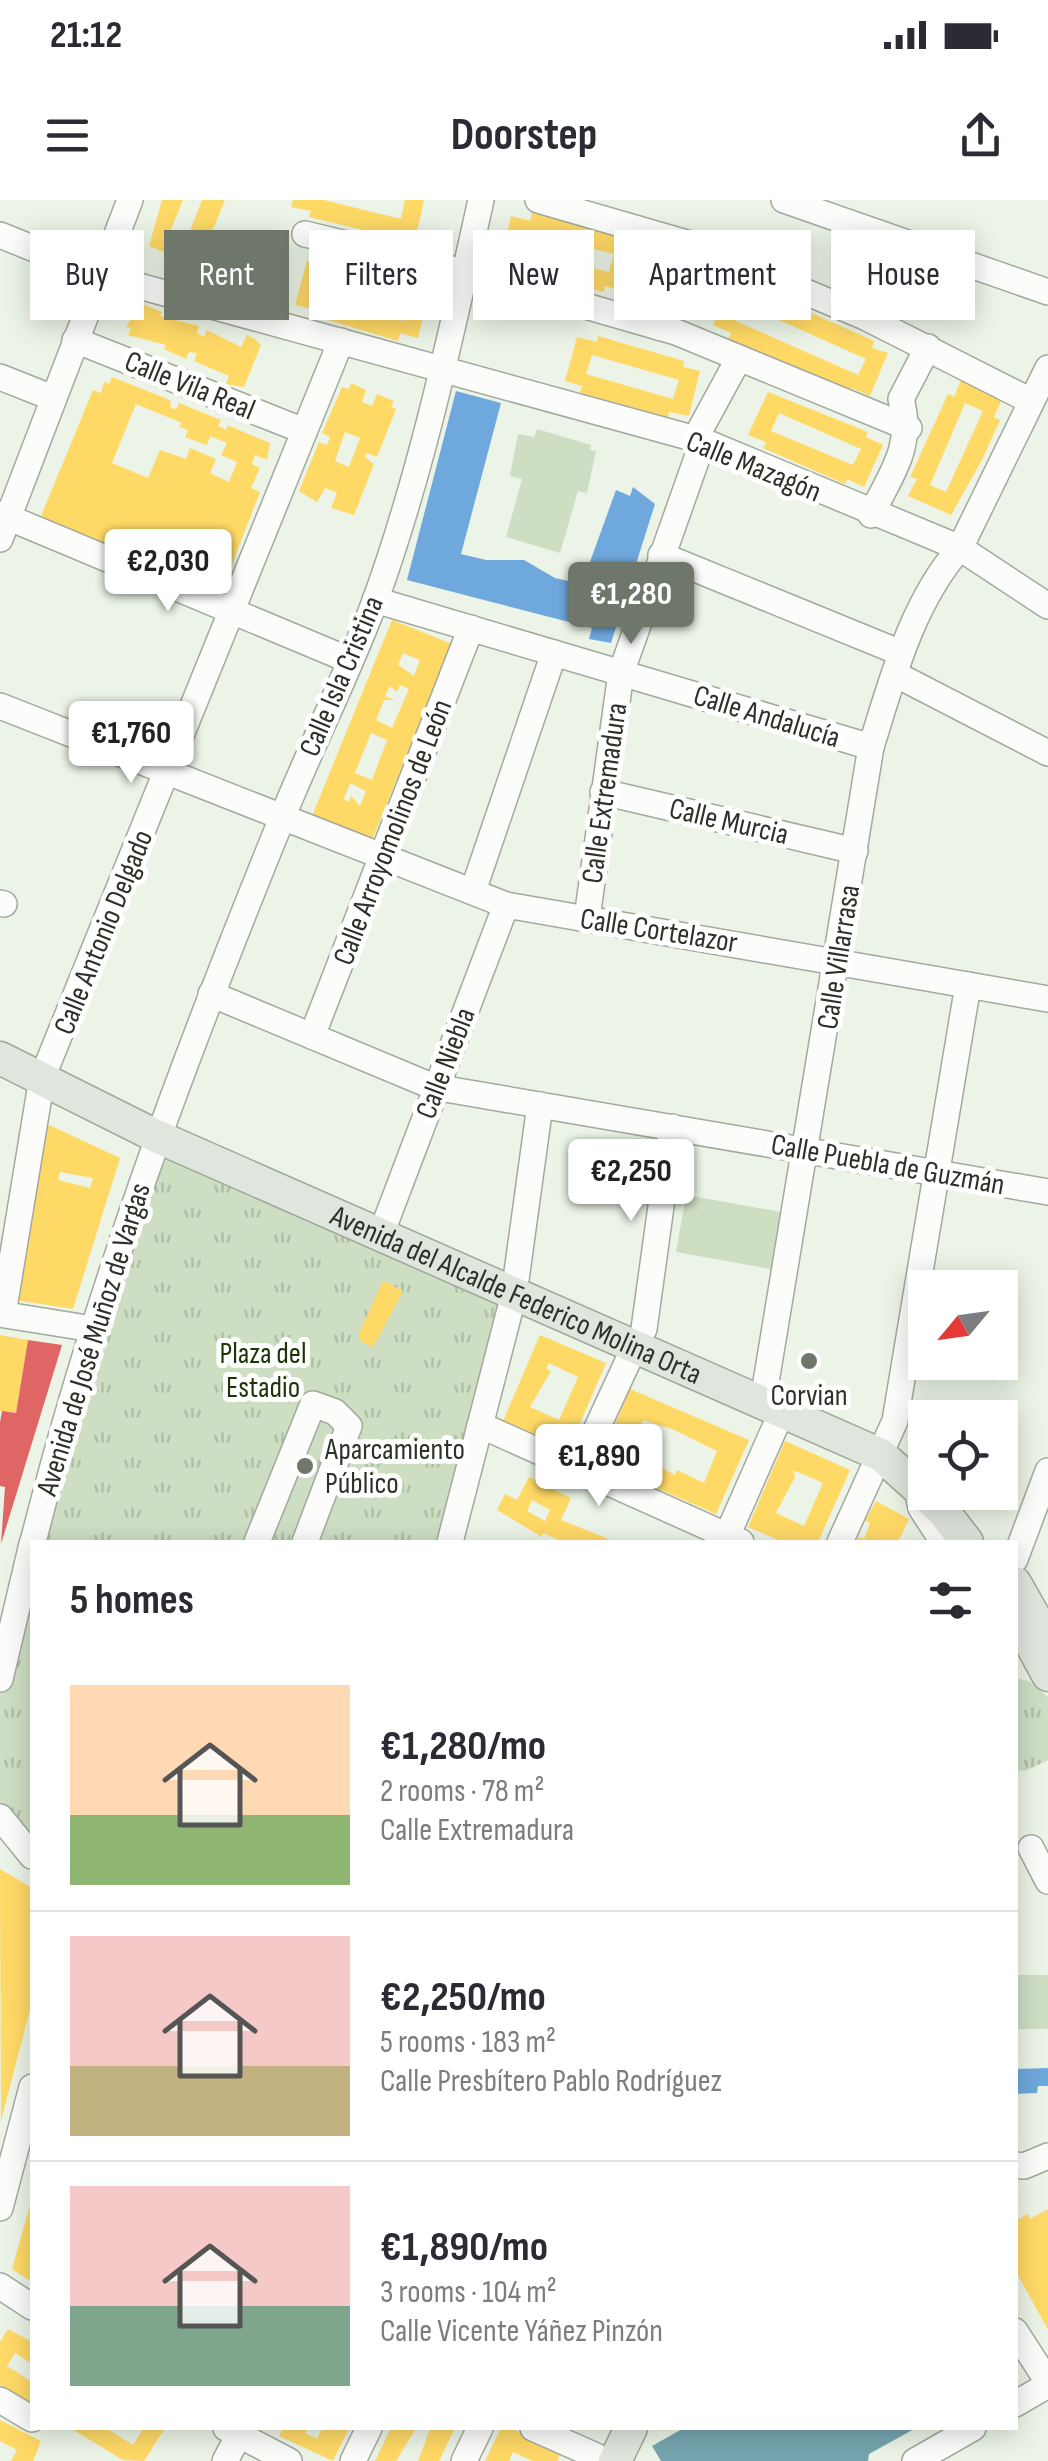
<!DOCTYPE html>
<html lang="en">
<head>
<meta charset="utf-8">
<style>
	:root { --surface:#fff; --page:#f7f7f7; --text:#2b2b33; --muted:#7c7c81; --line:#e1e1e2; --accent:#6f766a }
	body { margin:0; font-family:"Sofia Sans Condensed",sans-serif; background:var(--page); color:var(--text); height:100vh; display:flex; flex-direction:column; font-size:38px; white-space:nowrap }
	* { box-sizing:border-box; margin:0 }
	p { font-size:32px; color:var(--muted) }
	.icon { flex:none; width:55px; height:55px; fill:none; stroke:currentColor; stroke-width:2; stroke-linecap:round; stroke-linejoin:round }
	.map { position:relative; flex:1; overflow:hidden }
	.sheet { position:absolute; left:30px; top:1340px; width:988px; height:890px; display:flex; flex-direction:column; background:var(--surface); border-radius:0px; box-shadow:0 5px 25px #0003 }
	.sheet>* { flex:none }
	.top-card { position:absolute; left:30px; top:30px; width:990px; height:90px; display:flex; gap:20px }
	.needle { width:65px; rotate:241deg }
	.controls { position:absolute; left:908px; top:1070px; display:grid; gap:20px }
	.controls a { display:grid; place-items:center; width:110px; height:110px; border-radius:0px; background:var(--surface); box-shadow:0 5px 25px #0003; font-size:50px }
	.price { position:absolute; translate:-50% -85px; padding:0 22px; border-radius:10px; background:#fff; color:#222; font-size:32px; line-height:65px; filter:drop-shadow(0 2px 5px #0008) }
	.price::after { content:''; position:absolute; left:50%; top:60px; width:30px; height:22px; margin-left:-15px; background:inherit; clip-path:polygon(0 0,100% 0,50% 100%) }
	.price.on { background:var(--accent); color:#fff }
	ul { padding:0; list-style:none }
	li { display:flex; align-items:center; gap:30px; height:250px; padding:0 40px }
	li+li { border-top:2px solid var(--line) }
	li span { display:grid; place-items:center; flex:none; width:280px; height:200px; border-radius:0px; color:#555 }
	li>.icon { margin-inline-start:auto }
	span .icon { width:120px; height:120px; fill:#fffc; stroke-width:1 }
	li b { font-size:42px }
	h2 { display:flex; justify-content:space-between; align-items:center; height:120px; padding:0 40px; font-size:42px }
	.pill { padding:0 35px; border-radius:0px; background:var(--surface); box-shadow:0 5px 25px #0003; font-size:35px; line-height:90px }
	.pill.on { background:var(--accent); color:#fff }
	.status { display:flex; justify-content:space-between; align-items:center; height:70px; padding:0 50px; background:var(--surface); direction:ltr }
	.status svg { height:28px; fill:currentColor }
	header { display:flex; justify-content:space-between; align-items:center; height:130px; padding:0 40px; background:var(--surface); font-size:45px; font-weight:700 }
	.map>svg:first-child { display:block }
	.park { fill:url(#park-tufts) }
	.pitch { fill:#cddec3 }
	.homes { fill:#ffd966; fill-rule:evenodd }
	.shops { fill:#e06666 }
	.schools { fill:#6fa8dc }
	.public { fill:#76a5af }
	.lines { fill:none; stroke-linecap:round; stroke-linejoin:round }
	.minor-casing { stroke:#a2a99e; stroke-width:28 }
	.major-casing { stroke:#9da996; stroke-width:35 }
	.minor { stroke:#fcfdfb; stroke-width:25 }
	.major { stroke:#e0e6dd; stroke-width:32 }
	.poi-dot { fill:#6f766a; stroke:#fff; stroke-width:4 }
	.labels { text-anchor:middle; stroke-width:10; stroke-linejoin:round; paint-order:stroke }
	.street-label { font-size:30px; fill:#2c3228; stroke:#fff }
	.park-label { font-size:30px; fill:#1b3406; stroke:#fff }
	.poi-label { font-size:30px; fill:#2c3228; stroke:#fff }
</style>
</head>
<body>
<div class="status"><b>21:12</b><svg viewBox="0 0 49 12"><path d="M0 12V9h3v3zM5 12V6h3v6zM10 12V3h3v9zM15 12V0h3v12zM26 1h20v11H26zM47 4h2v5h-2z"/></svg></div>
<header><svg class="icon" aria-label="menu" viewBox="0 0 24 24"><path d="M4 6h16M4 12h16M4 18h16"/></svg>Doorstep<svg class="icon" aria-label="share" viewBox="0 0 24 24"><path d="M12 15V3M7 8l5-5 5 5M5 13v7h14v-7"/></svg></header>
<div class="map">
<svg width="1048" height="2261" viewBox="0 0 1048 2261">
	<defs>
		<pattern id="park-tufts" width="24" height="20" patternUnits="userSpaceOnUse" patternTransform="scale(2.5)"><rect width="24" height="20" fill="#cddec3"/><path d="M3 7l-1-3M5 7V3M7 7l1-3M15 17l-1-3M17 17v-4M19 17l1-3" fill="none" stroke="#b0bfa8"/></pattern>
	</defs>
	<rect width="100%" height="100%" fill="#ebf4e6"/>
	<g class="park">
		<path d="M156,936L514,1094L450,1342H33Z"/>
		<path d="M32,1344V1656L0,1617V1479Z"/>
		<path d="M1015,1478L1029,1481L1048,1497V1560L1025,1571L1015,1570Z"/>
	</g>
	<g class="pitch">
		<path d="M537,229L591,245L590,250L596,251L587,293L578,291L560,353L506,337L522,279L510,276L518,234L534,237Z"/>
		<path d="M686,995L781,1012L771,1069L676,1052Z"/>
		<rect x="1015" y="1775" width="33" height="54"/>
	</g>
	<g class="homes">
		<path d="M162,0H183L169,34L186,41L202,0H225L205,49L200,46L193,64L149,46Z"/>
		<path d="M293,0H324L401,19L405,0H424L416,36L397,32V38L309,17L311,11L291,7Z"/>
		<path d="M532,13L619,35L617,41L635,45L624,91L605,86L604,92L562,82L517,70L518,65L501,60L511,16L530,21ZM528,32L614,54L609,72L523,51Z"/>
		<path d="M325,60L414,84L412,90L428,95L418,138L400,133L398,141L311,115L313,109L295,105L307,61L324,66ZM321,78L409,103L403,121L316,96Z"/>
		<path d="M732,84L749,91L751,86L874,141L872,148L888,153L870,196L852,188L849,194L728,139L731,133L713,125ZM743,104L866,159L858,175L736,121Z"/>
		<path d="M141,103L162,112L160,116L199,126L197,133L204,137L207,130L241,147L247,135L255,139L261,145L244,187L226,184L229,176L194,161L197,153L189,152L186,159L164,149L166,145L128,135L131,128L126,127Z"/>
		<path d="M598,136L684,161L683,167L700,171L689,216L669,212L668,217L580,193L582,186L565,181L577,137L597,142ZM592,155L679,180L673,199L586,174Z"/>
		<path d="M112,177L170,200L171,208L176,209L179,203L221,220L218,226L227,230V225L270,243L267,260L255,255L252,264L260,268L251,288L260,292L220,395L39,321L93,190L101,193L104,182L109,184ZM136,204L182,223L179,227L188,230L185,237L207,245L210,236L227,243L221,255L237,262L229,282L210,273L216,259L190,248L186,259L160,250L148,278L112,263Z"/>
		<path d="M961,180L1002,199L994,217L1000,220L982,260L951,315L908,296L917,279L910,277L948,194L954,197ZM965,203L983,211L946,292L930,285Z"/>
		<path d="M351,183L366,190L362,202L372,206L377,194L394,201L391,207L396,209L377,257L367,253L365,257L374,264L354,315L331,308L337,293L325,288L317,302L299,291L319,242L327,245L330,237L322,233L342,187L349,189ZM345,232L360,238L349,267L335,261Z"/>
		<path d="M768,192L868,232L866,237L883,245L864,287L847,279L845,284L763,248L766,242L748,235ZM779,213L861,249L853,265L771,231Z"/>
		<path d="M392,420L452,444L372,640L312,616ZM403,453L420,460L414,476L398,465ZM400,485L409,489L392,528L376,520L384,500H395L385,496L390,486L397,492ZM371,533L387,540L372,580L355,573ZM350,583L366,591L360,606L351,596L349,602L344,599Z"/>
		<path d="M49,925L120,958L73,1109L15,1100L40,930ZM60,972L93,978L90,988L58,980Z"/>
		<path d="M383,1081L403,1091L373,1147L360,1141V1131Z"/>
		<path d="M0,1135L28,1140L16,1213L0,1211Z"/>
		<path d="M540,1135L606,1163L569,1249L503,1221ZM549,1163L578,1177L559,1220L530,1207L551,1171L546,1169Z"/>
		<path d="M630,1189L749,1240L716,1314L599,1263ZM643,1220L672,1229L717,1251L704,1283L677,1270L675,1275L630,1250Z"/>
		<path d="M785,1241L850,1270L818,1342H783L748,1327ZM793,1270L823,1283L804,1326L776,1313L795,1277Z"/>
		<path d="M529,1277L571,1298L561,1320L616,1342H564L543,1333L542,1337L497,1310L505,1294L517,1300ZM532,1300L550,1310L545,1321L527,1311Z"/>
		<path d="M876,1301L909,1319L900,1338L893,1342H856L859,1337L864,1339L870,1323L865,1321Z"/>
		<path d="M0,1669L32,1688V1802L1,1921Z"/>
		<path d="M32,1998V2082L12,2069Z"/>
		<path d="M1048,2009V2130L1015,2070V2021L1028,2014L1030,2019Z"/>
		<path d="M8,2129L32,2142V2164L15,2153L7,2166L32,2182V2205L0,2185V2142Z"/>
		<path d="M0,2220L41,2241L33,2261H11L17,2250L0,2241Z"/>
		<path d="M70,2228H106L133,2245L142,2231L136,2228H165L144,2261L123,2260Z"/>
		<path d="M283,2228H308L305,2233L317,2239L322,2228H349L333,2261L279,2236Z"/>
		<path d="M391,2228H416L396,2261H375Z"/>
		<path d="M455,2228L439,2261H418L430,2229Z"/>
		<path d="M501,2228H511L561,2253L557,2261H533L513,2252L509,2261H485Z"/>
	</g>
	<path class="shops" d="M28,1140L62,1145L1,1344L5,1287L0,1286V1222L2,1211L16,1213Z"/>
	<g class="schools">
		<path d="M456,191L501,203L461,354L486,360H524L555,378L582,384L616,290L630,296L633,287L655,304L611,443L589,439L592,428L407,380Z"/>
		<path d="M1048,1868V1886H1038L1037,1893L1015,1894V1869Z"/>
	</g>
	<path class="public" d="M684,2228H916L869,2254L868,2261H661L652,2246Z"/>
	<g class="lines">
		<defs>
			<g id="minor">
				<path d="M538,0L697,46L865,117L1029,200"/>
				<path d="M784,0L1048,92"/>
				<path d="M305,34L481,76L676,132L909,228"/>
				<path d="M0,35L99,75L703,241L960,348L1048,406"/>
				<path d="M658,127L697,46"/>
				<path d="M75,140L304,231"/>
				<path d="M0,177L53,198"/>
				<path d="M695,239L739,158"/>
				<path d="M0,314L349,460"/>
				<path d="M871,315C892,272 914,246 901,199L928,147"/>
				<path d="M0,339L130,0"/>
				<path d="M661,355L901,453"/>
				<path d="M375,400L871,547"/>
				<path d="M895,474L1048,553"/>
				<path d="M0,506L506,705L1048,799"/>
				<path d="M603,592L855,651"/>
				<path d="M473,691L554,453"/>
				<path d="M0,703L4,704"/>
				<path d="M587,718L621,473L703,241"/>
				<path d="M211,794L434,887L1048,992"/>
				<path d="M312,836L471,428"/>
				<path d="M386,1021L506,705"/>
				<path d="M0,1114L93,1129"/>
				<path d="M3,1114L42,878L341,141"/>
				<path d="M644,1129L672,927"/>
				<path d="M766,1182L871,547C892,480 912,402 960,348L1048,168"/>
				<path d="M480,1225L741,1342"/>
				<path d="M578,1269L635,1146"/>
				<path d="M917,1288L921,1308L943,1342"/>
				<path d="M727,1336L783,1209"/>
				<path d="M33,1342C95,1095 184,859 280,623C310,548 347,476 375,401C422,272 451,134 481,0"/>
				<path d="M257,1342L313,1204L335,1212L349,1226L305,1342"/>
				<path d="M450,1342L514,1094L540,905"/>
				<path d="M840,1342L895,1221L968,785"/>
				<path d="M1015,1359L1048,1271"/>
				<path d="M0,1479L32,1344"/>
				<path d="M0,1617L32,1656"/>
				<path d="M1031,1648L1048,1681"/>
				<path d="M1015,1965L1024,1966L1048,1956"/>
				<path d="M0,2008L32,1887"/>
				<path d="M0,2086L32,2107"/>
				<path d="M1015,2131L1048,2182"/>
				<path d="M0,2200L32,2219"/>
				<path d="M1015,2204L1048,2185"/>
				<path d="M226,2228L289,2261"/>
				<path d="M533,2228L596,2256"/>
				<path d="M225,2261L239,2235"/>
				<path d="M353,2261L369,2228"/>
				<path d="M464,2261L480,2228"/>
				<path d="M915,2261L973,2228"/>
			</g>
			<g id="major">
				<path id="s1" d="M0,858L156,936L881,1255L943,1311L967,1342"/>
				<path d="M1015,1383L1041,1429"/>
				<path d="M1015,1414L1048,1475"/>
				<path d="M615,2261L631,2228"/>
			</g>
		</defs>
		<use href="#minor" class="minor-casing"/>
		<use href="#major" class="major-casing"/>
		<use href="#minor" class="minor"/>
		<use href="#major" class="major"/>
	</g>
	<g class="poi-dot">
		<circle cx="809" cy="1161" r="10"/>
		<circle cx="305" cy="1266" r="10"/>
	</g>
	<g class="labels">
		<g class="street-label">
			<text transform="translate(190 185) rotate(22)" y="10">Calle Vila Real</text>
			<text transform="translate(754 266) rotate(22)" y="10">Calle Mazagón</text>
			<text transform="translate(341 476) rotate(-67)" y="10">Calle Isla Cristina</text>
			<text transform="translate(767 516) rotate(17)" y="10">Calle Andalucía</text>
			<text transform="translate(604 593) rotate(-82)" y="10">Calle Extremadura</text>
			<text transform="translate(729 621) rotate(13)" y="10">Calle Murcia</text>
			<text transform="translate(392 632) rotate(-69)" y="10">Calle Arroyomolinos de León</text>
			<text transform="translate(659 730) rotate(9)" y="10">Calle Cortelazor</text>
			<text transform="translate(103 732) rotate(-68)" y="10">Calle Antonio Delgado</text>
			<text transform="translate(838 757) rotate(-81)" y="10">Calle Villarrasa</text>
			<text transform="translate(445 863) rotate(-69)" y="10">Calle Niebla</text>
			<text transform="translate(888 964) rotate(10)" y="10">Calle Puebla de Guzmán</text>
			<text dy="10" stroke="none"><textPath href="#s1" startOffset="568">Avenida del Alcalde Federico Molina Orta</textPath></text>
			<text transform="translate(93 1139) rotate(-73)" y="10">Avenida de José Muñoz de Vargas</text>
		</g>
		<g class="park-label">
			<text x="263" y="1163">Plaza del<tspan x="263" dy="34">Estadio</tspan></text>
		</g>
		<g class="poi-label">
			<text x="809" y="1205">Corvian</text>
			<text x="325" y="1259" text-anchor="start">Aparcamiento<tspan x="325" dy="34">Público</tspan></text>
		</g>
	</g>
</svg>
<div class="controls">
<a><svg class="needle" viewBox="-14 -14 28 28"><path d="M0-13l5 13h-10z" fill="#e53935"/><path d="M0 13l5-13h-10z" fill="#7c7c81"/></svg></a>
<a><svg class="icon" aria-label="locate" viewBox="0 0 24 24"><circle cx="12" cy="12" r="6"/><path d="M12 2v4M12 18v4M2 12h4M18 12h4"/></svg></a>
</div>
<b class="price" style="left:168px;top:414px">€2,030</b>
<b class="price on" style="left:631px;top:447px">€1,280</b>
<b class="price" style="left:131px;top:586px">€1,760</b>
<b class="price" style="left:631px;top:1024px">€2,250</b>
<b class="price" style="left:599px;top:1309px">€1,890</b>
<div class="top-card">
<a class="pill">Buy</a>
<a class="pill on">Rent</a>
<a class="pill">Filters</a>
<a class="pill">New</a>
<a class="pill">Apartment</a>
<a class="pill">House</a>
</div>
<section class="sheet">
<h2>5 homes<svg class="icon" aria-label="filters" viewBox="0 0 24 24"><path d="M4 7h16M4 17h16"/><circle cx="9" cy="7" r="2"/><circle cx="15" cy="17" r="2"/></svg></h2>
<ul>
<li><span style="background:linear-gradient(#ffd9b3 65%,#8fb573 0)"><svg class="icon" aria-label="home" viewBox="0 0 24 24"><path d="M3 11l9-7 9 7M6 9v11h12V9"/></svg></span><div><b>€1,280/mo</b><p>2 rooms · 78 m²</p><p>Calle Extremadura</p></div></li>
<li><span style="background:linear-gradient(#f6c9c9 65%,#c2b280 0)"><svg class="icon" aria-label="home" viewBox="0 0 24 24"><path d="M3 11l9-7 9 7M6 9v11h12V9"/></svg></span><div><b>€2,250/mo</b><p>5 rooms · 183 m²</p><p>Calle Presbítero Pablo Rodríguez</p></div></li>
<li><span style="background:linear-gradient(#f6c9c9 60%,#7fa58c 0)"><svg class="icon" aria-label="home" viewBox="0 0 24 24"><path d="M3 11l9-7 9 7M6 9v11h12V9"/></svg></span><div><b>€1,890/mo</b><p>3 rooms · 104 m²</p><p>Calle Vicente Yáñez Pinzón</p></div></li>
</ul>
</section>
</div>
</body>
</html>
